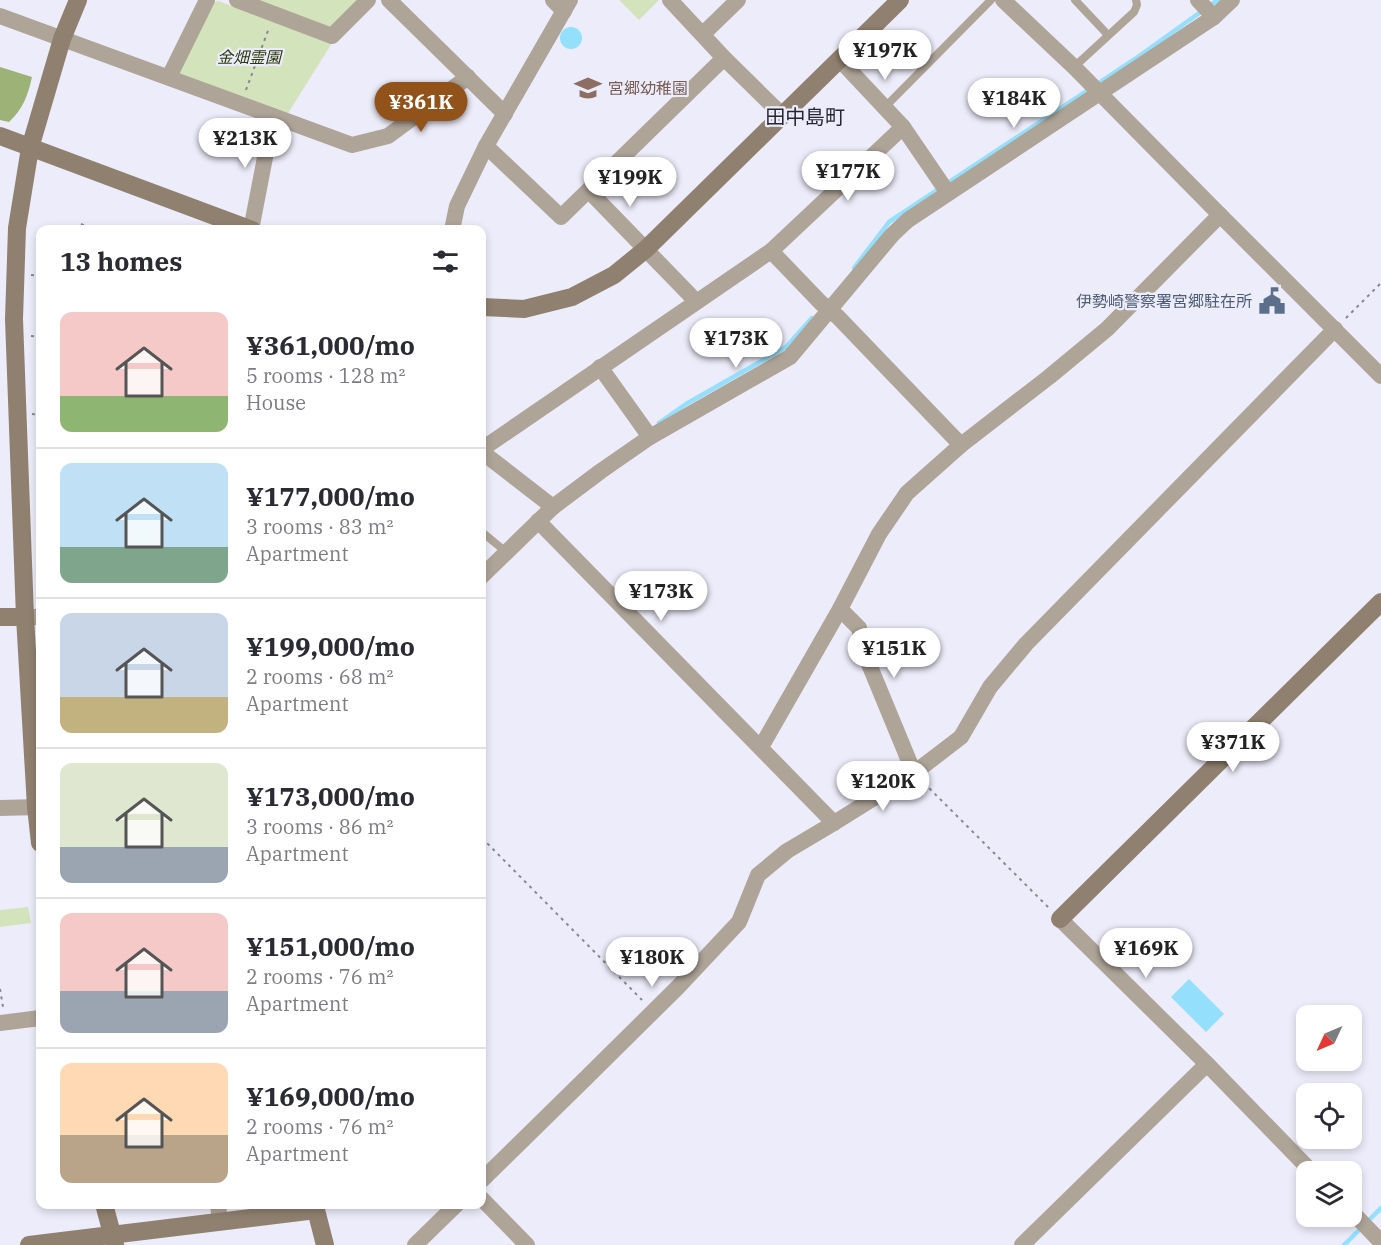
<!DOCTYPE html>
<html lang="en">
<head>
<meta charset="utf-8">
<style>
	:root { --surface:#fff; --page:#f2f2f3; --text:#2b2b33; --muted:#7c7c81; --line:#e1e1e2; --accent:#92531b }
	body { margin:0; font-family:"IBM Plex Serif","Noto Sans JP",serif; background:var(--page); color:var(--text); height:100vh; display:flex; flex-direction:column; font-size:22px; white-space:nowrap }
	* { box-sizing:border-box; margin:0 }
	p { font-size:20px; color:var(--muted) }
	.icon { flex:none; width:33px; height:33px; fill:none; stroke:currentColor; stroke-width:2; stroke-linecap:round; stroke-linejoin:round }
	.map { position:relative; flex:1; overflow:hidden }
	.drawer { position:absolute; left:36px; top:225px; width:450px; height:984px; display:flex; flex-direction:column; background:var(--surface); border-radius:12px; box-shadow:0 3px 9px #0003 }
	.drawer>* { flex:none }
	.needle { width:39px; rotate:226deg }
	.fabs { position:absolute; left:1296px; top:1005px; display:grid; gap:12px }
	.fabs a { display:grid; place-items:center; width:66px; height:66px; border-radius:12px; background:var(--surface); box-shadow:0 3px 9px #0003; font-size:30px }
	.price { position:absolute; translate:-50% -51px; padding:0 14px; border-radius:21px; background:#fff; color:#222; font-size:20px; line-height:39px; filter:drop-shadow(0 2px 3px #0008) }
	.price::after { content:''; position:absolute; left:50%; top:36px; width:18px; height:14px; margin-left:-9px; background:inherit; clip-path:polygon(0 0,100% 0,50% 100%) }
	.price.current { background:var(--accent); color:#fff }
	ul { padding:0; list-style:none }
	li { display:flex; align-items:center; gap:18px; height:150px; padding:0 24px }
	li+li { border-top:2px solid var(--line) }
	li span { display:grid; place-items:center; flex:none; width:168px; height:120px; border-radius:12px; color:#555 }
	li>.icon { margin-inline-start:auto }
	span .icon { width:72px; height:72px; fill:#fffc; stroke-width:1 }
	li b { font-size:26px }
	h2 { display:flex; justify-content:space-between; align-items:center; height:72px; padding:0 24px; font-size:26px }
	.map>svg:first-child { display:block }
	.green { fill:#d3e3bb }
	.forest { fill:#9cb277 }
	.water { fill:#94dffc }
	.lines { fill:none; stroke-linecap:round; stroke-linejoin:round }
	.stream { stroke:#94dffc; stroke-width:4.5 }
	.path { stroke:#888795; stroke-width:2; stroke-dasharray:3 4.5; stroke-linecap:butt }
	.lane { stroke:#afa498; stroke-width:8 }
	.street { stroke:#afa498; stroke-width:16 }
	.secondary { stroke:#90806f; stroke-width:18 }
	.labels { text-anchor:middle; stroke-width:4.5; stroke-linejoin:round; paint-order:stroke }
	.park-label { font-size:16px; font-style:italic; fill:#2a380b; stroke:#edecfa }
	.education-label { font-size:16px; fill:#785e54; stroke:#edecfa; text-anchor:start }
	.service-label { font-size:16px; fill:#4e5e75; stroke:#edecfa; text-anchor:end }
	.quarter-label { font-size:20px; fill:#272633; stroke:#edecfa }
</style>
</head>
<body>
<div class="map">
<svg width="1381" height="1245" viewBox="0 0 1381 1245">
	<rect width="100%" height="100%" fill="#edecfa"/>
	<g class="green">
		<path d="M253,0H360L328,29Z"/>
		<path d="M619,0H659L639,20Z"/>
		<path d="M218,1L332,43L287,115L183,78L178,72L211,3Z"/>
		<path d="M28,907L31,923L0,927V910Z"/>
	</g>
	<path class="forest" d="M0,67L32,77C28,95 23,109 9,122L0,120Z"/>
	<g class="water">
		<circle cx="571" cy="38" r="11"/>
		<path d="M1189,979L1224,1014L1206,1032L1171,997Z"/>
	</g>
	<g class="lines">
		<g class="stream">
			<path d="M1209,6L1218,0"/>
			<path d="M854,268L889,222L1135,59L1202,11"/>
			<path d="M659,423L686,404L786,347L812,318"/>
			<path d="M1367,1222L1381,1208"/>
			<path d="M1344,1245L1361,1228"/>
		</g>
		<g class="path">
			<path d="M246,90L269,28"/>
			<path d="M81,224L94,230"/>
			<path d="M31,275L40,276"/>
			<path d="M1346,318L1381,283"/>
			<path d="M31,336L40,337"/>
			<path d="M32,414L40,415"/>
			<path d="M924,783L1050,909"/>
			<path d="M482,838L642,1000"/>
			<path d="M0,989L3,1007"/>
		</g>
		<g class="lane">
			<path d="M1075,0L1108,35"/>
			<path d="M1074,67L1134,12L1137,5L1136,0"/>
			<path d="M885,107L991,0"/>
			<path d="M482,532L506,552"/>
		</g>
		<g class="street">
			<path d="M237,0L332,36L368,0"/>
			<path d="M389,0L505,114"/>
			<path d="M553,0L564,11"/>
			<path d="M670,0L724,58L782,115"/>
			<path d="M1003,0L1074,67L1220,215L1381,376"/>
			<path d="M1198,0L1214,17"/>
			<path d="M0,16L352,145L388,136L468,77"/>
			<path d="M703,34L738,0"/>
			<path d="M840,60L903,127L948,193"/>
			<path d="M169,77L207,0"/>
			<path d="M486,146L561,217L724,58"/>
			<path d="M589,191L690,295L695,302"/>
			<path d="M251,230L273,116"/>
			<path d="M452,230L457,206L486,146L570,0"/>
			<path d="M771,251L821,303L838,317L961,445"/>
			<path d="M600,367L650,437"/>
			<path d="M482,452L544,500L553,507"/>
			<path d="M482,453L488,445L771,251L903,127"/>
			<path d="M538,521L834,823"/>
			<path d="M482,576L553,507L601,471L650,437L790,357L892,235L908,220L1214,17L1232,0"/>
			<path d="M840,609L859,628L864,652L914,773"/>
			<path d="M25,617H40"/>
			<path d="M761,747L840,609L879,534L907,493L961,445L1049,377L1107,329L1220,215"/>
			<path d="M0,808L40,807"/>
			<path d="M1060,919L1207,1064L1312,1172"/>
			<path d="M0,1023L40,1018"/>
			<path d="M482,1180L587,1077L678,987L739,922L758,875L787,851L834,823L914,773L961,737L990,687L1026,644L1335,329"/>
			<path d="M482,1199L527,1245"/>
			<path d="M218,1204L220,1222"/>
			<path d="M1352,1212L1381,1242"/>
			<path d="M415,1245L457,1204"/>
			<path d="M1022,1245L1207,1064"/>
		</g>
		<g class="secondary">
			<path d="M0,136L252,230"/>
			<path d="M482,307L524,309L572,297L614,275L646,249L900,0"/>
			<path d="M0,617H25"/>
			<path d="M40,843L36,807L25,617L14,319L17,228L30,148L62,39L78,0"/>
			<path d="M1060,919L1381,602"/>
			<path d="M104,1204L115,1245"/>
			<path d="M29,1245L316,1210L325,1245"/>
		</g>
	</g>
	<defs>
		<symbol id="school-bare" viewBox="-9 -9 18 18"><path d="M0-5L7-2L0 1L-7-2ZM-4 1L0 2.5L4 1V4Q0 6-4 4Z" fill="#8d6e63" stroke="#edecfa" stroke-width="2.5" paint-order="stroke"/></symbol>
		<symbol id="civic-bare" viewBox="-9 -9 18 18"><path d="M-.6-6.5H3V-4.5H.6V-3L4-1V1h2V6H-6V1h2V-1L-.6-3ZM-1.2 2.5V6h2.4V2.5Z" fill="#5c6f8a" stroke="#edecfa" stroke-width="2.5" paint-order="stroke"/></symbol>
	</defs>
	<g fill-rule="evenodd">
		<use href="#school-bare" x="569" y="69" width="38" height="38"/>
		<use href="#civic-bare" x="1253" y="282" width="38" height="38"/>
	</g>
	<g class="labels">
		<g class="park-label">
			<text x="249" y="63">金畑霊園</text>
		</g>
		<g class="education-label">
			<text x="608" y="94">宮郷幼稚園</text>
		</g>
		<g class="service-label">
			<text x="1252" y="307">伊勢崎警察署宮郷駐在所</text>
		</g>
		<g class="quarter-label">
			<text x="805" y="124">田中島町</text>
		</g>
	</g>
</svg>
<div class="fabs">
<a><svg class="needle" viewBox="-14 -14 28 28"><path d="M0-13l5 13h-10z" fill="#e53935"/><path d="M0 13l5-13h-10z" fill="#7c7c81"/></svg></a>
<a><svg class="icon" aria-label="locate" viewBox="0 0 24 24"><circle cx="12" cy="12" r="6"/><path d="M12 2v4M12 18v4M2 12h4M18 12h4"/></svg></a>
<a><svg class="icon" aria-label="layers" viewBox="0 0 24 24"><path d="M12 4l9 5-9 5-9-5zM3 14l9 5 9-5"/></svg></a>
</div>
<b class="price" style="left:885px;top:81px">¥197K</b>
<b class="price" style="left:1014px;top:129px">¥184K</b>
<b class="price current" style="left:421px;top:133px">¥361K</b>
<b class="price" style="left:245px;top:169px">¥213K</b>
<b class="price" style="left:848px;top:202px">¥177K</b>
<b class="price" style="left:630px;top:208px">¥199K</b>
<b class="price" style="left:736px;top:369px">¥173K</b>
<b class="price" style="left:661px;top:622px">¥173K</b>
<b class="price" style="left:894px;top:679px">¥151K</b>
<b class="price" style="left:1233px;top:773px">¥371K</b>
<b class="price" style="left:883px;top:812px">¥120K</b>
<b class="price" style="left:1146px;top:979px">¥169K</b>
<b class="price" style="left:652px;top:988px">¥180K</b>
<section class="drawer">
<h2>13 homes<svg class="icon" aria-label="filters" viewBox="0 0 24 24"><path d="M4 7h16M4 17h16"/><circle cx="9" cy="7" r="2"/><circle cx="15" cy="17" r="2"/></svg></h2>
<ul>
<li><span style="background:linear-gradient(#f6c9c9 70%,#8fb573 0)"><svg class="icon" aria-label="home" viewBox="0 0 24 24"><path d="M3 11l9-7 9 7M6 9v11h12V9"/></svg></span><div><b>¥361,000/mo</b><p>5 rooms · 128 m²</p><p>House</p></div></li>
<li><span style="background:linear-gradient(#bfe0f5 70%,#7fa58c 0)"><svg class="icon" aria-label="home" viewBox="0 0 24 24"><path d="M3 11l9-7 9 7M6 9v11h12V9"/></svg></span><div><b>¥177,000/mo</b><p>3 rooms · 83 m²</p><p>Apartment</p></div></li>
<li><span style="background:linear-gradient(#c9d6e8 70%,#c2b280 0)"><svg class="icon" aria-label="home" viewBox="0 0 24 24"><path d="M3 11l9-7 9 7M6 9v11h12V9"/></svg></span><div><b>¥199,000/mo</b><p>2 rooms · 68 m²</p><p>Apartment</p></div></li>
<li><span style="background:linear-gradient(#dfe7d0 70%,#9aa5b1 0)"><svg class="icon" aria-label="home" viewBox="0 0 24 24"><path d="M3 11l9-7 9 7M6 9v11h12V9"/></svg></span><div><b>¥173,000/mo</b><p>3 rooms · 86 m²</p><p>Apartment</p></div></li>
<li><span style="background:linear-gradient(#f6c9c9 65%,#9aa5b1 0)"><svg class="icon" aria-label="home" viewBox="0 0 24 24"><path d="M3 11l9-7 9 7M6 9v11h12V9"/></svg></span><div><b>¥151,000/mo</b><p>2 rooms · 76 m²</p><p>Apartment</p></div></li>
<li><span style="background:linear-gradient(#ffd9b3 60%,#b9a48a 0)"><svg class="icon" aria-label="home" viewBox="0 0 24 24"><path d="M3 11l9-7 9 7M6 9v11h12V9"/></svg></span><div><b>¥169,000/mo</b><p>2 rooms · 76 m²</p><p>Apartment</p></div></li>
</ul>
</section>
</div>
</body>
</html>
